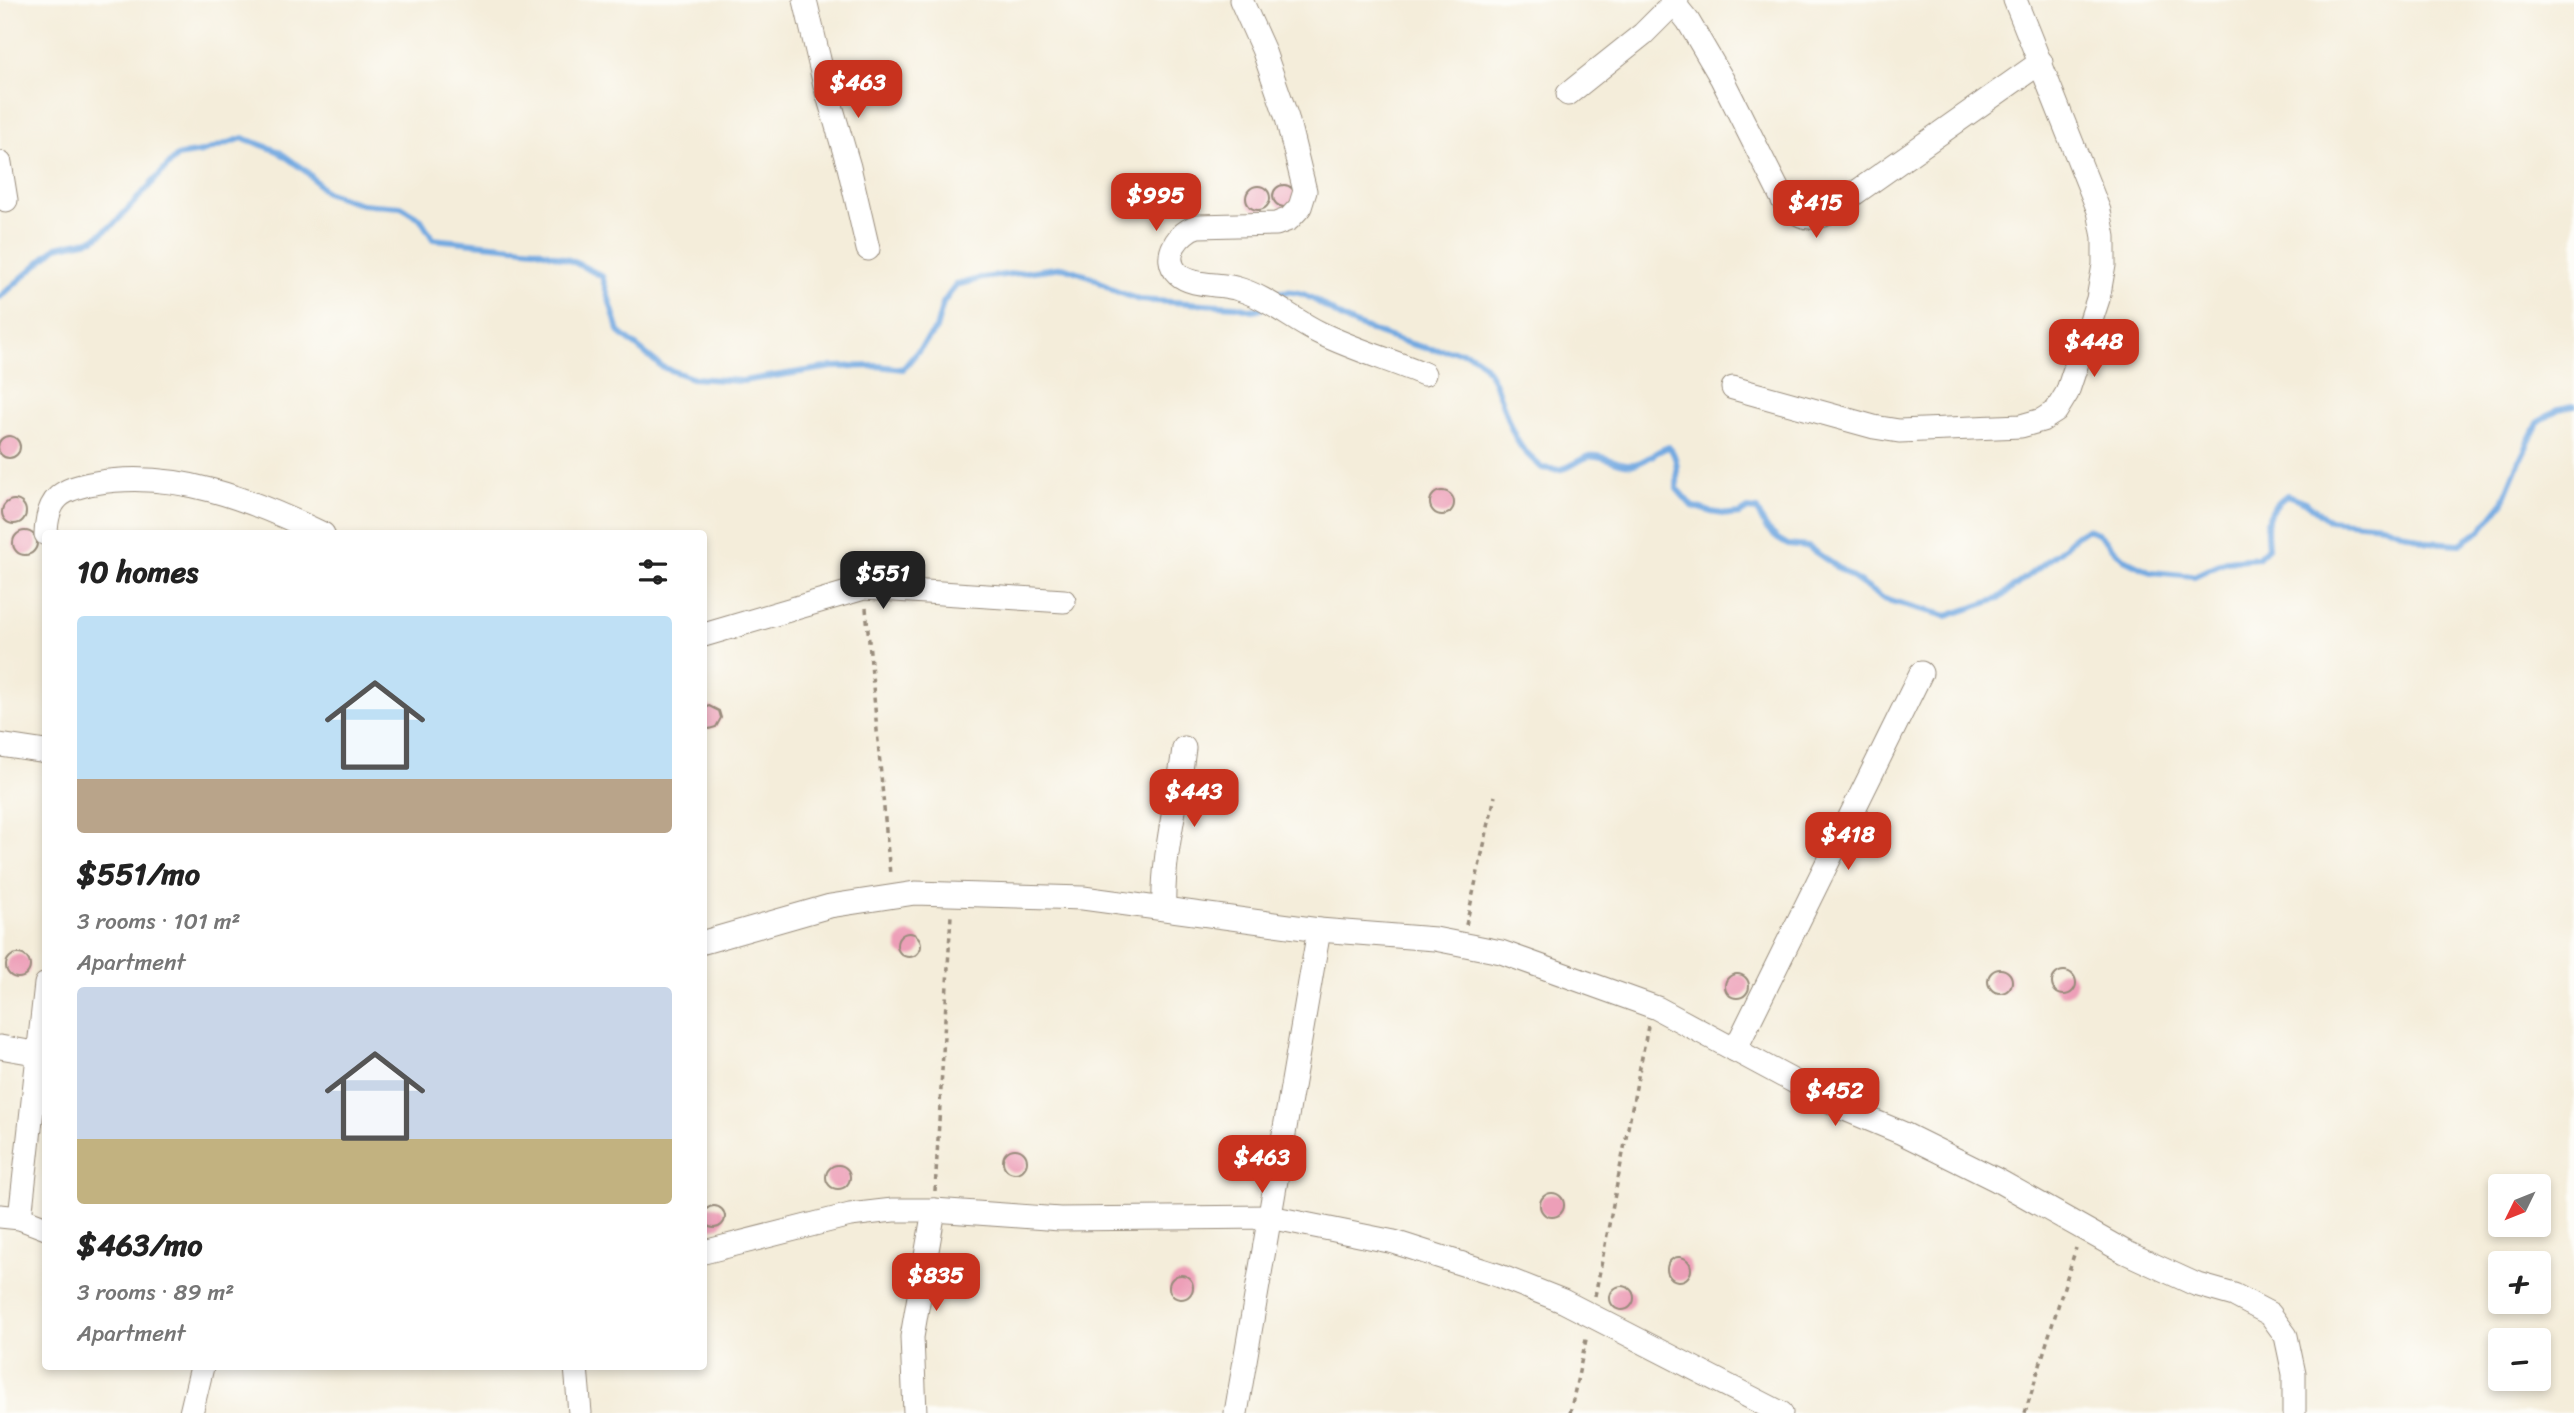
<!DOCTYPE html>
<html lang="en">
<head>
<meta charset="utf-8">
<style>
	:root { --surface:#fff; --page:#f2f2f2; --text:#222; --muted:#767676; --accent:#c8321e }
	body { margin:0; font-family:Sriracha,sans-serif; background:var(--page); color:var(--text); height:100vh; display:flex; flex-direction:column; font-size:26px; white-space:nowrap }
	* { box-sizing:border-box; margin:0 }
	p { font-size:23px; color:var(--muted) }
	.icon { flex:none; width:38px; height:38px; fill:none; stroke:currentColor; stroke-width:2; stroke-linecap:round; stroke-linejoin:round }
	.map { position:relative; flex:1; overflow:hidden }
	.details { position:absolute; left:42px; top:530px; width:665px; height:840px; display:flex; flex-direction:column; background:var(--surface); border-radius:7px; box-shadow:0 4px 10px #0003 }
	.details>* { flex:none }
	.needle { width:46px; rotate:227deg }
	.controls { position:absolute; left:2488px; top:1174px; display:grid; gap:14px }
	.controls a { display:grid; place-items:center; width:63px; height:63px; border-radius:7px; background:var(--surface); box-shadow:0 4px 10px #0003; font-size:35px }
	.price { position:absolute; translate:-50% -60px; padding:0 16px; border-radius:14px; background:var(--accent); color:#fff; font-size:23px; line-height:46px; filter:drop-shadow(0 2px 4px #0008) }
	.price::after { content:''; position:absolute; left:50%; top:42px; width:21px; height:16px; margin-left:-10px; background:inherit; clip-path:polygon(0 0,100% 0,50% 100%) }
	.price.current { background:#222; color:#fff }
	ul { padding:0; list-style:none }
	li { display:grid; align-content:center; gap:14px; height:371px; padding:0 35px }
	li span { display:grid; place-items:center; height:217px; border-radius:7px; color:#555 }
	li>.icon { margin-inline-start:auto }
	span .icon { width:126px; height:126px; fill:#fffc; stroke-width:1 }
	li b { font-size:30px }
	h2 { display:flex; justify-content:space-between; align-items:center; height:84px; padding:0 35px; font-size:30px }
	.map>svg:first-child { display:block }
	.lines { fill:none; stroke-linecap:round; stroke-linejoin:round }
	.stream { stroke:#72a9e1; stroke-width:6 }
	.building { fill:#ed9fb8 }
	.street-casing { stroke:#988c7c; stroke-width:25 }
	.path { stroke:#988c7c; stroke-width:3.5; stroke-dasharray:5 5; stroke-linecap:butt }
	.street { stroke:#fff; stroke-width:23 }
</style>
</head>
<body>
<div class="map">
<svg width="2574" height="1413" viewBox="0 0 2574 1413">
	<rect width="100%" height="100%" fill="#fdfcf7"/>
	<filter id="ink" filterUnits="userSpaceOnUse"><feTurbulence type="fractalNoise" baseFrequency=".0143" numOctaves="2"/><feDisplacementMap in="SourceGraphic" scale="14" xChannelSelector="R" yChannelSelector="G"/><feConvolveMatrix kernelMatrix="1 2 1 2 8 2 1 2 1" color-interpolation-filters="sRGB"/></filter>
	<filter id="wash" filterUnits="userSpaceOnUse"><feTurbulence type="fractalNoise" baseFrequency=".00686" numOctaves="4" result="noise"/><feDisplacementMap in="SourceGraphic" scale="28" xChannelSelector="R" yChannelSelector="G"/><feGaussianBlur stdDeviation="1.57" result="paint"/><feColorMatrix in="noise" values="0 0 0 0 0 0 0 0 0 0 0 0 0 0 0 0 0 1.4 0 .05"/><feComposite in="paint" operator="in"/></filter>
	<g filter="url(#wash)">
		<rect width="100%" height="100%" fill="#f4edda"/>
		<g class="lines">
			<g class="stream">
				<path d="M1273,294C1305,283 1324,310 1350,322C1368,330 1413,346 1431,349C1446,352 1465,348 1478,359C1500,378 1503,420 1520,445C1525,454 1535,461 1542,468C1550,469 1558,471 1565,468C1573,466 1581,458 1590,456C1605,454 1619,467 1634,464C1647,462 1656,450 1669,447C1679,458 1677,475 1677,489L1692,506L1711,512L1730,515L1740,514L1748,509L1757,510L1766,528L1778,539L1788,545L1808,547L1884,599L1947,616L1998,599L2063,549L2075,536L2087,529L2098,533L2124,559L2151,572L2194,576L2226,561L2258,558L2268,548C2266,522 2264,512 2287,495L2305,502L2328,520L2382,525L2428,542L2460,544L2481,530L2502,504L2521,458L2538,423L2558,409L2574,406"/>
				<path d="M0,297L57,247L94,239L114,224L177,156L202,152L243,138L278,151L307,172L325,192L361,204L401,207L420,218L433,239L535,249L572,261L602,276L619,332L662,367L692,378L742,381L832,367L878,366L903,369L936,329L943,303L956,285L982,278L1063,267L1092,277L1113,290L1139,300L1236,306L1253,310L1262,308"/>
			</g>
		</g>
		<g id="blocks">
			<g class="building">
				<circle cx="1284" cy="196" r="11"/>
				<circle cx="1258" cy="198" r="12"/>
				<circle cx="9" cy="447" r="11"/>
				<circle cx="1442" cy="503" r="12"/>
				<circle cx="14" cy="512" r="12"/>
				<circle cx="25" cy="543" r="12"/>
				<path d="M709,706L719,711L721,718L716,727L709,729L704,727V708Z"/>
				<circle cx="909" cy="945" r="12"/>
				<circle cx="18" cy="966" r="12"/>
				<circle cx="2000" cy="981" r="12"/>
				<circle cx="2064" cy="983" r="12"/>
				<circle cx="1737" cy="986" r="12"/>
				<circle cx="1015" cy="1161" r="12"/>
				<circle cx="838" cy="1177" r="12"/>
				<circle cx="1552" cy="1205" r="12"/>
				<circle cx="714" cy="1217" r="11"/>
				<circle cx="1679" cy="1269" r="12"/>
				<circle cx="1181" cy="1287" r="12"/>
				<circle cx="1622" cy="1298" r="12"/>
			</g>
		</g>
	</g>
	<g filter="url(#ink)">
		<use href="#blocks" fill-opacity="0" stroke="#988c7c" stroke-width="2"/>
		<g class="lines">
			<defs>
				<g id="street">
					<path d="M805,0L825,85L849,167L868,249"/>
					<path d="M1241,0L1263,49L1287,118L1305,191L1300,207L1289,219L1276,224L1198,226C1179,231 1160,257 1178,274C1192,287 1218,283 1235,288C1266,296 1291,319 1320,333C1353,349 1390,360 1424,374"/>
					<path d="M1671,0L1688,21L1722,79L1784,202C1798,215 1805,221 1824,215L2041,62"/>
					<path d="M1568,94L1643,34L1677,0"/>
					<path d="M0,163L6,200"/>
					<path d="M1733,388L1874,427L1899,431L2021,426L2042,420L2056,411L2067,393L2098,299L2104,265V237L2099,211L2015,0"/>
					<path d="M46,534C47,497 62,489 95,483C175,469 252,500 323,534"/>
					<path d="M704,635L864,588L1064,601"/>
					<path d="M0,745L46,752"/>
					<path d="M1164,908C1162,854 1178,801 1184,748"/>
					<path d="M1319,930L1435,939L1501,952L1657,1008L1847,1110L1902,1133L1997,1180L2125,1252L2195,1284L2234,1295L2270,1314L2286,1336L2294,1374V1413"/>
					<path d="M704,942L830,906L915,893L1083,898L1319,930L1236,1413"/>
					<path d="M0,1047L46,1055"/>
					<path d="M1735,1050L1921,673"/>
					<path d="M0,1216L20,1218L46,1228"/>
					<path d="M20,1218L46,984"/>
					<path d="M704,1252L850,1215L893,1210H934L1060,1219L1270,1217L1394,1242L1497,1275L1563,1301L1781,1413"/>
					<path d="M576,1367L580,1413"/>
					<path d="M191,1413L202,1367"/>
					<path d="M915,1413L912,1337L934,1210"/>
				</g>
			</defs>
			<use href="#street" class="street-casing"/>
			<g class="path">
				<path d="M866,608L890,875"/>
				<path d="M1466,925L1495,796"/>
				<path d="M935,1191L951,915"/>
				<path d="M1595,1296L1648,1026"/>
				<path d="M1570,1413L1587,1335"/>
				<path d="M2025,1413L2076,1248"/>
			</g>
			<use href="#street" class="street"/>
		</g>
	</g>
</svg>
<div class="controls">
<a><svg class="needle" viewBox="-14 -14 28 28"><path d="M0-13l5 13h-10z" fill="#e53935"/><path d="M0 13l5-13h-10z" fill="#767676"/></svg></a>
<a>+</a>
<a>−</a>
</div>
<b class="price" style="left:858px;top:120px">$463</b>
<b class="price" style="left:1156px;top:233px">$995</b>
<b class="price" style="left:1816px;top:240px">$415</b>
<b class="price" style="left:2094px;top:379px">$448</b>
<b class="price current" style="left:883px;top:611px">$551</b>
<b class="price" style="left:1194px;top:829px">$443</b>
<b class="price" style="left:1848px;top:872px">$418</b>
<b class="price" style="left:1835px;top:1128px">$452</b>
<b class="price" style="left:1262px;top:1195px">$463</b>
<b class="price" style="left:936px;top:1313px">$835</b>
<section class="details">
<h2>10 homes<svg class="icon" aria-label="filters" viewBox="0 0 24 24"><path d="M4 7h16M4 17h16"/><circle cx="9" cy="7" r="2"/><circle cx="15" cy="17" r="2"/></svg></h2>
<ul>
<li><span style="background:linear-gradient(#bfe0f5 75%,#b9a48a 0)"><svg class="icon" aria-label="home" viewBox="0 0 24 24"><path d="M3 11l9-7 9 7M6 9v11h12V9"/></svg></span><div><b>$551/mo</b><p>3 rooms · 101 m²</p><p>Apartment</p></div></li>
<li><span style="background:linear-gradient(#c9d6e8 70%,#c2b280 0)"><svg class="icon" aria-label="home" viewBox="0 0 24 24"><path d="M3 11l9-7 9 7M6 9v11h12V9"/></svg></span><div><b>$463/mo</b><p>3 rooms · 89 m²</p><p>Apartment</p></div></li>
</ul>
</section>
</div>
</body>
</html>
